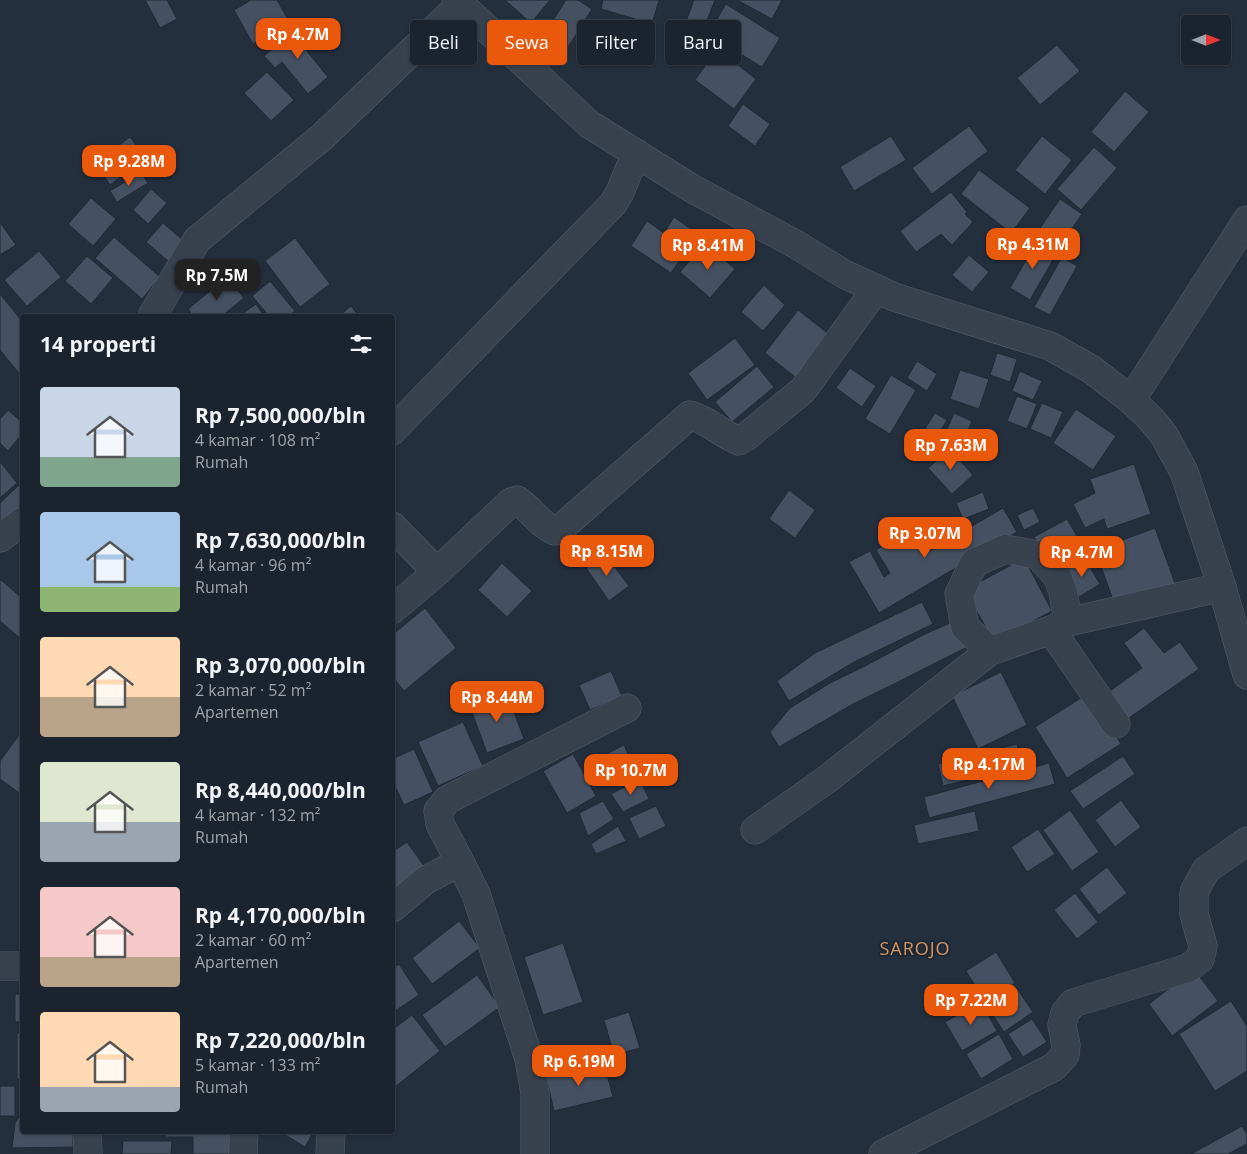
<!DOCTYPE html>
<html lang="id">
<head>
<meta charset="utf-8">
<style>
	:root { --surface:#1b232e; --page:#242b36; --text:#f1f3f6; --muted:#a0a4aa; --line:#39404a; --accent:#ea580c }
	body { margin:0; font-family:"Open Sans",sans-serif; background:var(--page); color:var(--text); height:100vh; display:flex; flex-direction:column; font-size:19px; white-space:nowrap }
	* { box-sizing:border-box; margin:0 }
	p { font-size:16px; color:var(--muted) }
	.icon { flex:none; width:28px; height:28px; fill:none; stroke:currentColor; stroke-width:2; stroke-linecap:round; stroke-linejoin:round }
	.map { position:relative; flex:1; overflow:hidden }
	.details { position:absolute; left:20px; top:314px; width:375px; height:820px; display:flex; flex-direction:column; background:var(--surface); border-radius:5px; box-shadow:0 1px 4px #0004,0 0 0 1px var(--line) }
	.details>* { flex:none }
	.top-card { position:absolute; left:410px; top:20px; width:475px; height:45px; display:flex; gap:10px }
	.needle { width:32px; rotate:90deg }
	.buttons { position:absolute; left:1181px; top:15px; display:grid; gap:10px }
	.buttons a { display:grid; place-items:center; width:50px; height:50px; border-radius:5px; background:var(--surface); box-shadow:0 1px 4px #0004,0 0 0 1px var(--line); font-size:25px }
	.price { position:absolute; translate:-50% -42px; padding:0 11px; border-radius:10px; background:var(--accent); color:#fff; font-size:16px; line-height:32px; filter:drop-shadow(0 1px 2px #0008) }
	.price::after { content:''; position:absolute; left:50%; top:30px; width:15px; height:11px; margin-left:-8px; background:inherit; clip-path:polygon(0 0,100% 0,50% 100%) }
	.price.current { background:#222; color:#fff }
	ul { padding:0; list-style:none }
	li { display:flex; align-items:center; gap:15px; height:125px; padding:0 20px }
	li span { display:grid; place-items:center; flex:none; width:140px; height:100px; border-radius:5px; color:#555 }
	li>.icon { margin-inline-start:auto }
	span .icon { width:60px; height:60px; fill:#fffc; stroke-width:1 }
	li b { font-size:21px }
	h2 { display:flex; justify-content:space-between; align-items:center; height:60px; padding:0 20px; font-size:21px }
	.pill { padding:0 18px; border-radius:5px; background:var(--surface); box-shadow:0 1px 4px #0004,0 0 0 1px var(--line); font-size:18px; line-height:45px }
	.pill.current { background:var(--accent); color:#fff }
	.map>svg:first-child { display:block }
	.building { fill:#455162; stroke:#1f2835 }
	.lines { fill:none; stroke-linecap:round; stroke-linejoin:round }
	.minor-casing { stroke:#565f6c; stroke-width:29 }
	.minor { stroke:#38414e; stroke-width:28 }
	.labels { text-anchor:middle; stroke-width:4; stroke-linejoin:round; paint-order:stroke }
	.neighbourhood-label { font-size:18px; letter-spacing:1px; fill:#d59563; stroke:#1d2633 }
</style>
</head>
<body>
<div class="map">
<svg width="1247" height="1154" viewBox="0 0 1247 1154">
	<rect width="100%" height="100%" fill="#242f3e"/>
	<g class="building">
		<path d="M145,0H167L177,19L160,28Z"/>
		<path d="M251,0H277L290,23L253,44L234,10Z"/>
		<path d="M505,0H550L531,23Z"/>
		<path d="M566,0H578L592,9L565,52L542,38Z"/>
		<path d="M603,0H659L652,24L601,9Z"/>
		<path d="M694,0H715L703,31L685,24Z"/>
		<path d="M737,0H782L772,19Z"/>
		<path d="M726,4L780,38L762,67L708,34Z"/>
		<path d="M301,24L312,37L302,45L328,77L308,94L282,62L275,68L264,56Z"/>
		<path d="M1057,45L1080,71L1040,105L1017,78Z"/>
		<path d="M717,49L756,79L734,109L695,80Z"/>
		<path d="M267,72L294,100L271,121L244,93Z"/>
		<path d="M1125,91L1149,112L1114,152L1091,132Z"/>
		<path d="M743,104L770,124L755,146L728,126Z"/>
		<path d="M969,126L988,151L932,194L912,168Z"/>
		<path d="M891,136L906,160L854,191L840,167Z"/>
		<path d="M1042,136L1072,160L1045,194L1015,170Z"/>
		<path d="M130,137L146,158L110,185L95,163Z"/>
		<path d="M1094,147L1117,168L1081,210L1057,189Z"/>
		<path d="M979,170L1030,208L1011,233L961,194Z"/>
		<path d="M141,172L148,183L117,202L110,191Z"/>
		<path d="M151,189L167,203L148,224L133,210Z"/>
		<path d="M951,192L967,212L965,214L973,222L952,245L941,234L916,252L900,231Z"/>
		<path d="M91,198L116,219L93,246L68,224Z"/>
		<path d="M1060,199L1082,214L1060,246L1038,231Z"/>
		<path d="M674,217L698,234L671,273L631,246L647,221L664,233Z"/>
		<path d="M0,222L16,245L0,255Z"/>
		<path d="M163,223L191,247L175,267L146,242Z"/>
		<path d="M114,237L160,277L142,299L95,258Z"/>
		<path d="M295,238L330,284L300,307L265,261Z"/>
		<path d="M1037,241L1057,253L1030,300L1010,288Z"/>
		<path d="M705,243L735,269L710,298L680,272Z"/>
		<path d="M39,251L61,277L27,306L4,280Z"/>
		<path d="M969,255L989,272L972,292L952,275Z"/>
		<path d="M87,256L113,278L91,304L65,281Z"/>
		<path d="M1062,257L1077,266L1050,315L1034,307Z"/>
		<path d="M227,277L244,298L222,316H193L188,309Z"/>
		<path d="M270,281L295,311L289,316H269L252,296Z"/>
		<path d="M764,285L785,305L763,331L741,312Z"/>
		<path d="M0,294L22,321V377L0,350Z"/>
		<path d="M256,304L264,316H239Z"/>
		<path d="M351,306L359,316H339Z"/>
		<path d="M798,310L834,338L800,381L765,353Z"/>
		<path d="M735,338L755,365L707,400L688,373Z"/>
		<path d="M997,353L1017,359L1010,382L990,375Z"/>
		<path d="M917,361L937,374L927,391L907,378Z"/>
		<path d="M757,366L774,387L732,422L715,402Z"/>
		<path d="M850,368L876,386L862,407L836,388Z"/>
		<path d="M960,370L989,379L979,409L950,399Z"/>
		<path d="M1020,371L1042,381L1033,400L1012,391Z"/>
		<path d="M891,375L916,390L890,434L865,419Z"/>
		<path d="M1017,396L1037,404L1027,429L1007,421Z"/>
		<path d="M1042,403L1063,412L1051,438L1030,429Z"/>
		<path d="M1076,409L1116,436L1093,470L1053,443Z"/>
		<path d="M8,410L22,422V434L8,451L0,443V419Z"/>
		<path d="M935,413L947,420L935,440L923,432Z"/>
		<path d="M954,413L972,421L963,442L945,434Z"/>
		<path d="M950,449L973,475L952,494L928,468Z"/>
		<path d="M1,463L17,483L0,498V464Z"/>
		<path d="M1134,464L1151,514L1107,529L1104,519L1085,528L1073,504L1095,493L1090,479Z"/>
		<path d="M21,483L22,512L0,533V503Z"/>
		<path d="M789,490L815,510L795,538L769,519Z"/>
		<path d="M983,492L989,509L963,519L956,503Z"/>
		<path d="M1003,508L1017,532L879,613L849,562L870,551L884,577L890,573L876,550L914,526L929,551Z"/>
		<path d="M1033,508L1040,522L1024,530L1017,515Z"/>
		<path d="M1067,519L1077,536L1044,554L1034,537Z"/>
		<path d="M1155,528L1177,589L1117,611L1095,550Z"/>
		<path d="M605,554L629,586L609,601L586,568Z"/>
		<path d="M1024,558L1052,611L994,642L965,590Z"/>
		<path d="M1085,559L1100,584L1079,597L1063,572Z"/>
		<path d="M502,563L532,591L507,617L478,590Z"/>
		<path d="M0,579L22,598V640L0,621Z"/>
		<path d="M922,602L933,624L854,662L789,701L777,681L815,653Z"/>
		<path d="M425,608L456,648L404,691L392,676V635Z"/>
		<path d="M957,620L969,646L896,683L853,704L779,747L770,732L790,708L830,683L865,666L925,634Z"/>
		<path d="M1144,628L1164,653L1180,642L1199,669L1126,720L1107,693L1142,668L1124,643Z"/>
		<path d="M611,671L622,696L590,710L579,685Z"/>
		<path d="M1001,672L1027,725L978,749L952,696Z"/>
		<path d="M507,693L524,739L487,753L470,707Z"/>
		<path d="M1089,693L1121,744L1067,778L1035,727Z"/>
		<path d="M463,722L483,766L438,786L418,742Z"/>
		<path d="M19,735L22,738V795L0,779V761Z"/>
		<path d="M1017,744L1023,767L943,786L938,764Z"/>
		<path d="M624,745L636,772L606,787L592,761Z"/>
		<path d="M414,749L433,792L404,805L392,780V759Z"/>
		<path d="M573,754L596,796L567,813L543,771Z"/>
		<path d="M1123,756L1135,774L1083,809L1070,791Z"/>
		<path d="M1049,763L1055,784L929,818L924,797Z"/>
		<path d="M640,779L649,799L623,812L611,794Z"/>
		<path d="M1121,800L1141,827L1115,847L1095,820Z"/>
		<path d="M603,801L614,819L588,836L579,813Z"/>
		<path d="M656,806L666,826L639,839L629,818Z"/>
		<path d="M1070,810L1099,852L1072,871L1043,830Z"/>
		<path d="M975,811L979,831L918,844L914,825Z"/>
		<path d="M618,826L626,841L596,854L591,844Z"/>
		<path d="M1038,829L1055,854L1027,872L1011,847Z"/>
		<path d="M407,842L429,873L392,900V852Z"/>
		<path d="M1107,867L1127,893L1099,915L1079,889Z"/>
		<path d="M1075,893L1098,922L1077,939L1054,910Z"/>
		<path d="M459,921L480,948L432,984L412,958Z"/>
		<path d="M563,943L583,1002L543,1015L524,957Z"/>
		<path d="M996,952L1015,983L985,1002L966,971Z"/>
		<path d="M399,964L419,995L392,1013V969Z"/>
		<path d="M1194,969L1218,1001L1172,1036L1149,1004Z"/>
		<path d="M477,975L500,1007L445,1047L422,1015Z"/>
		<path d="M1016,987L1033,1012L1004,1032L987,1006Z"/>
		<rect x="15" y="994" width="7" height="28"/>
		<path d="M1231,1001L1247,1026V1071L1215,1091L1179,1034Z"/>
		<path d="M981,1002L997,1031L962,1051L945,1022Z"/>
		<path d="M629,1012L640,1048L614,1055L604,1020Z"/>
		<path d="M412,1015L440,1051L395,1087L392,1084V1030Z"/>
		<path d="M1032,1019L1047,1042L1023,1057L1008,1034Z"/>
		<rect x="17" y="1033" width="5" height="46"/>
		<path d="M999,1034L1013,1059L981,1079L966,1054Z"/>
		<path d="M604,1062L613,1097L554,1111L546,1076Z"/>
		<rect x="0" y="1086" width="15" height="30"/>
		<path d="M22,1112V1131H73V1147L12,1148L15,1123Z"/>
		<path d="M1242,1126L1247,1134V1144L1228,1154H1191Z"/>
		<path d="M165,1131H236L237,1154H193V1137H165Z"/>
		<path d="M279,1131H314L305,1147Z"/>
		<path d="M123,1141H172L171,1154H122Z"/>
	</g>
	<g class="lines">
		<defs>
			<g id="minor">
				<path d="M456,0L589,124L693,189L797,245L844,274L894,297L1050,346L1091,369L1131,400L1151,419L1164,435L1184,472L1222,587L1247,675"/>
				<path d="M152,316L197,240L322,137L460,5"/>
				<path d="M1131,400L1247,220"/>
				<path d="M392,431L613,204L620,192L636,153"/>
				<path d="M392,526L437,572"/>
				<path d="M0,538L22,522"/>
				<path d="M392,610L437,572L511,502L517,500C531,509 540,525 555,531L561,528L690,415C708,420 722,434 739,441L746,437L803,390L876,289"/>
				<path d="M990,651L965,627L959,594L974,563L1005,549L1038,555L1057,576L1063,592L1068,622"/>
				<path d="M1116,724L1051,630L1068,622L1222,587"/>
				<path d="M755,830L826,780L990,651L1051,630"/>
				<path d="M460,862L440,824L438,811L447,800L627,708"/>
				<path d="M392,908L426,880L460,862L476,894L529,1059L535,1093V1154"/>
				<path d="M0,966H22"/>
				<path d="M87,1131L88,1154"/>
				<path d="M243,1154L244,1131"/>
				<path d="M330,1154L331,1131"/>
				<path d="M883,1154L1054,1067L1065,1055L1066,1045L1062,1025L1065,1013L1073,1003L1188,968L1200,959L1203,946L1194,914V892L1206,870L1247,841"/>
			</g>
		</defs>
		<use href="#minor" class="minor-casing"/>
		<use href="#minor" class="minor"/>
	</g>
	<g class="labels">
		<g class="neighbourhood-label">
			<text x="915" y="955">SAROJO</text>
		</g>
	</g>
</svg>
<div class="buttons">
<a><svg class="needle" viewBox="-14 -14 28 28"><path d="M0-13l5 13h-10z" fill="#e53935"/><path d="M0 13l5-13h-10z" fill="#a0a4aa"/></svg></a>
</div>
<b class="price" style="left:298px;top:60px">Rp 4.7M</b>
<b class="price" style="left:129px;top:187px">Rp 9.28M</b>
<b class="price" style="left:1033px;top:270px">Rp 4.31M</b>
<b class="price" style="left:708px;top:271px">Rp 8.41M</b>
<b class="price current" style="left:217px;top:301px">Rp 7.5M</b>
<b class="price" style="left:951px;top:471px">Rp 7.63M</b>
<b class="price" style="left:925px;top:559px">Rp 3.07M</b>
<b class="price" style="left:607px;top:577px">Rp 8.15M</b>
<b class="price" style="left:1082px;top:578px">Rp 4.7M</b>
<b class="price" style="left:497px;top:723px">Rp 8.44M</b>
<b class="price" style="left:989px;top:790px">Rp 4.17M</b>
<b class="price" style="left:631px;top:796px">Rp 10.7M</b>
<b class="price" style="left:971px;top:1026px">Rp 7.22M</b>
<b class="price" style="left:579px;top:1087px">Rp 6.19M</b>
<div class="top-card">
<a class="pill">Beli</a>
<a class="pill current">Sewa</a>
<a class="pill">Filter</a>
<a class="pill">Baru</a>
</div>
<section class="details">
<h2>14 properti<svg class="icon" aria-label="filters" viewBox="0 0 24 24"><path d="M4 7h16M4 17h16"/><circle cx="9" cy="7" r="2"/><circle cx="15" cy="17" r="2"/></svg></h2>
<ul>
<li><span style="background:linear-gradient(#c9d6e8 70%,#7fa58c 0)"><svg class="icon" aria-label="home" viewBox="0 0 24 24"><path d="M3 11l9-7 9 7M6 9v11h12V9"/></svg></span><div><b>Rp 7,500,000/bln</b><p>4 kamar · 108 m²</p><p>Rumah</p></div></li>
<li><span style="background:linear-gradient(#a9c7e8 75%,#8fb573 0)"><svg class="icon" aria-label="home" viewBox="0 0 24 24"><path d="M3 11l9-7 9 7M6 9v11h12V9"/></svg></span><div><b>Rp 7,630,000/bln</b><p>4 kamar · 96 m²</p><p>Rumah</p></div></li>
<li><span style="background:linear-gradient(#ffd9b3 60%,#b9a48a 0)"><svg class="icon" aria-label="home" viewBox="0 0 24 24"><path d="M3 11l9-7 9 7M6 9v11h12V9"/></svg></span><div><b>Rp 3,070,000/bln</b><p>2 kamar · 52 m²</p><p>Apartemen</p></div></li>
<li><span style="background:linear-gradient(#dfe7d0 60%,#9aa5b1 0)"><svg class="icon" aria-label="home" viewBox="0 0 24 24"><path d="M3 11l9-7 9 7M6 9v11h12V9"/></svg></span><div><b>Rp 8,440,000/bln</b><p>4 kamar · 132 m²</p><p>Rumah</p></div></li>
<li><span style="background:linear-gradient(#f6c9c9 70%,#b9a48a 0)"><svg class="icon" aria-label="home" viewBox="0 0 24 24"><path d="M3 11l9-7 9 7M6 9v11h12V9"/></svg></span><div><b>Rp 4,170,000/bln</b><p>2 kamar · 60 m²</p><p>Apartemen</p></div></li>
<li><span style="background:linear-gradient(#ffd9b3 75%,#9aa5b1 0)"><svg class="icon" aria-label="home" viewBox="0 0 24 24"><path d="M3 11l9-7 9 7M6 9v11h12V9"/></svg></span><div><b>Rp 7,220,000/bln</b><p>5 kamar · 133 m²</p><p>Rumah</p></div></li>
</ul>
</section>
</div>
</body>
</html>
